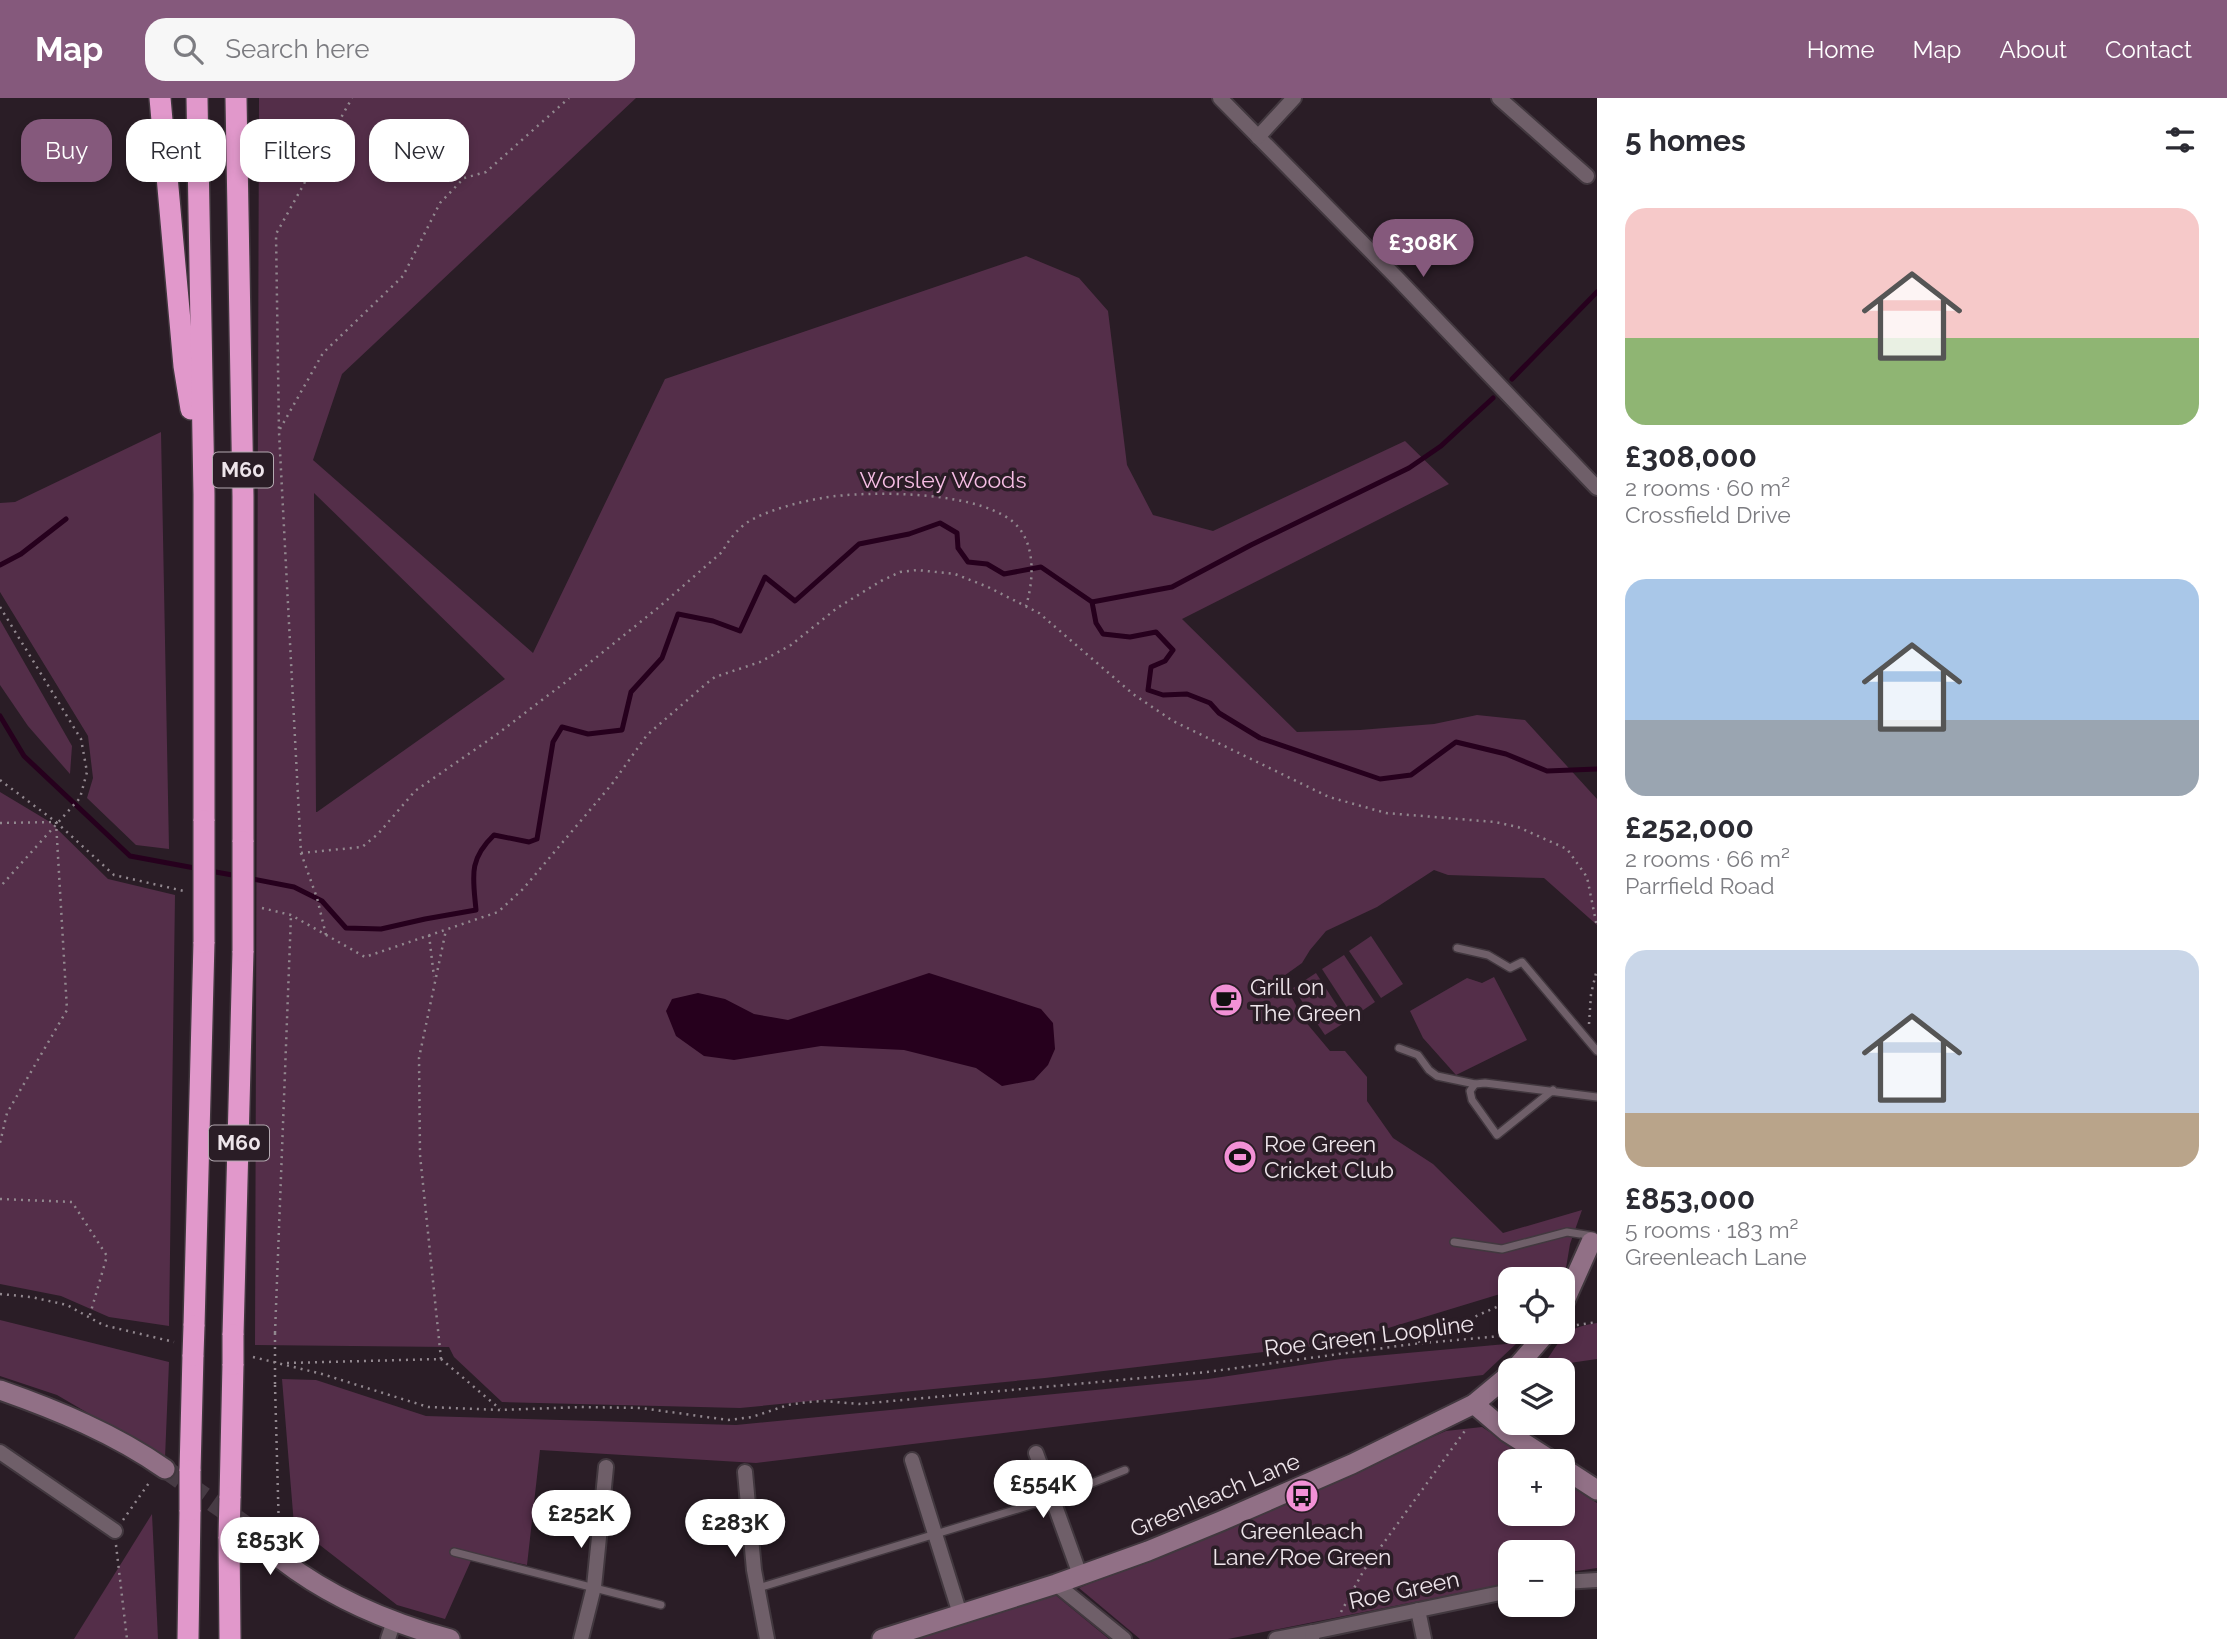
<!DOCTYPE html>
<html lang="en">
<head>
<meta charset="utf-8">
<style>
	:root { --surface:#fff; --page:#f7f7f7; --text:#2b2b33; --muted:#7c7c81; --accent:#85597c }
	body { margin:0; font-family:Raleway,sans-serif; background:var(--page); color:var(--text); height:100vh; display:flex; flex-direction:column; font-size:26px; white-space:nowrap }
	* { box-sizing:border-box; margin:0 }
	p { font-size:23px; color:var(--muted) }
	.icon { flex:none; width:38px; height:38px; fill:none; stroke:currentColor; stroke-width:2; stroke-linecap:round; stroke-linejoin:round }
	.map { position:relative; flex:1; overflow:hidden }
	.sheet { display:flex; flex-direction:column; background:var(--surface); width:630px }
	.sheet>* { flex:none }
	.top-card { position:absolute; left:21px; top:21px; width:665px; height:63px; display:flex; gap:14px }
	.buttons { position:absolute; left:1498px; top:1169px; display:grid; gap:14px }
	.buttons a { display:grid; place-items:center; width:77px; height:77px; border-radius:14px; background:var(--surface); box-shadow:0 4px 10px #0003; font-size:35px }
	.price { position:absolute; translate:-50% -60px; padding:0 16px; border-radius:24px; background:#fff; color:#222; font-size:23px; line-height:46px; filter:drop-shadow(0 2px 4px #0008) }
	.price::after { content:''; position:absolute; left:50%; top:42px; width:21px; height:16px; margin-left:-10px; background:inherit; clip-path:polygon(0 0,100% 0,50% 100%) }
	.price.current { background:var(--accent); color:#fff }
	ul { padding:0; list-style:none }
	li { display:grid; align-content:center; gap:14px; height:371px; padding:0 28px }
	li span { display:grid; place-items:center; height:217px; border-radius:21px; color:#555 }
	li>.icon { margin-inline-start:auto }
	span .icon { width:126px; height:126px; fill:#fffc; stroke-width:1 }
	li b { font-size:30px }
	h2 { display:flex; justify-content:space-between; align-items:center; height:84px; padding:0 28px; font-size:30px }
	.chip { padding:0 24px; border-radius:21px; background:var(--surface); box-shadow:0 4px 10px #0003; font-size:24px; line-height:63px }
	.chip.current { background:var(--accent); color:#fff }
	header { display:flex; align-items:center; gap:42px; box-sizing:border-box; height:98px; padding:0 35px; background:var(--accent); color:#fff }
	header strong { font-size:33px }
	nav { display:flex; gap:38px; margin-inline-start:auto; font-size:24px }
	.search { width:490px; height:63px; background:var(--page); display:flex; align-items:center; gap:18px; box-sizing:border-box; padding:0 24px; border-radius:21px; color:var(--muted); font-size:26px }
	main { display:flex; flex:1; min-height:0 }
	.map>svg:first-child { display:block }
	.green { fill:#542e49; fill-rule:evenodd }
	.water { fill:#26001d }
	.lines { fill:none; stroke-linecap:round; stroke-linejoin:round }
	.stream { stroke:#26001d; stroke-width:5 }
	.secondary-tunnel { stroke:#473b44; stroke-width:19; stroke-dasharray:19 10; stroke-linecap:butt }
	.lane-casing { stroke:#42383f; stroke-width:10 }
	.street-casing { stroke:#42383f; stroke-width:18 }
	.secondary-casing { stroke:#42383f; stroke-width:23 }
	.highway-casing { stroke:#42383f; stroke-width:24 }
	.path { stroke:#92888f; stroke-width:2.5; stroke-dasharray:2 5; stroke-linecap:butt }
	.lane { stroke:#6f5f69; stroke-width:7 }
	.street { stroke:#6f5f69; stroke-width:14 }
	.secondary { stroke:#917086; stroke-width:19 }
	.highway { stroke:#e198cb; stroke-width:21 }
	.secondary-bridge-casing { stroke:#42383f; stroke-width:23; stroke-linecap:butt }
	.highway-bridge-casing { stroke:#42383f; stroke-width:24; stroke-linecap:butt }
	.path-bridge { stroke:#92888f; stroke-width:2.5; stroke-dasharray:2 5; stroke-linecap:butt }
	.secondary-bridge { stroke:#917086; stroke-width:19 }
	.highway-bridge { stroke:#e198cb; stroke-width:21 }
	.labels { text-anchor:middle; stroke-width:7; stroke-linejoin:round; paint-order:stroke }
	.shield { fill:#2a1d26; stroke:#b3a9b0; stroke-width:2 }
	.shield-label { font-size:21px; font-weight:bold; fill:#eee5eb }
	.park-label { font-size:23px; fill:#f6bde4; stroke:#2a1d26 }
	.poi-label { font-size:23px; fill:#eee5eb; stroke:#2a1d26; text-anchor:start }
	.street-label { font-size:23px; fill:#eee5eb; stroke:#2a1d26 }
</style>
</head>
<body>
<header>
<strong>Map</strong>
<div class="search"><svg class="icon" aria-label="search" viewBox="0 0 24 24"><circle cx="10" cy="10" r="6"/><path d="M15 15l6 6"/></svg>Search here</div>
<nav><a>Home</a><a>Map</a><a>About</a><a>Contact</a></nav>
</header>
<main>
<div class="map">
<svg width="1597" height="1541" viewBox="0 0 1597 1541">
	<rect width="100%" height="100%" fill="#2a1d26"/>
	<g class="green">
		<path d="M259,0H636L342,276L313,362L533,555L665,281L1026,158L1079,180L1108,213L1127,367L1153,417L1213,433L1405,343L1449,386L1182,521L1297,634L1360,632L1434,626L1477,617L1525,622L1597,701V827L1544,780L1448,777L1434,772L1377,809L1326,833L1310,852L1302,865L1281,880L1304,922L1330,953H1345L1367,979V1003L1393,1040L1433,1066L1503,1135L1582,1112L1570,1146L1565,1176L1548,1181H1510V1193L1339,1245L1045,1280L740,1310L502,1304L454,1259L449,1249L255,1247ZM314,395L505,581L317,714H316Z"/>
		<path d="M161,334L169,751L136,747L87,700L93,680L88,638L0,494V405L15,404Z"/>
		<path d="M0,522L72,648L70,676L28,628L0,587Z"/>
		<path d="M0,694L50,724L108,781L175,797L169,1228L109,1219L61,1198L0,1186Z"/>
		<path d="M1371,838L1403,886L1381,900L1349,853Z"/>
		<path d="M1344,857L1375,904L1353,919L1322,871Z"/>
		<path d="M1316,875L1347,923L1325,937L1293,890Z"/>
		<path d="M1494,879L1527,942L1456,977L1423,940L1410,913L1467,880L1482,885Z"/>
		<path d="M0,1222L169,1264L165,1360L57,1297L0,1278Z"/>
		<path d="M1597,1225V1261L1542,1269C1562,1241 1562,1230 1597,1225Z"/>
		<path d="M1517,1245L1483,1277L756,1365L540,1352L527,1467L474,1456L445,1521L397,1507L294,1427L282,1281L316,1282L426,1318L736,1327L1208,1281L1341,1261Z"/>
		<path d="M1482,1329L1534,1363H1510V1416H1563V1383L1597,1405V1470L1563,1475V1454H1510V1485L1228,1541H1140L1079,1490L1446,1333Z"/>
		<path d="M152,1416L158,1541H74Z"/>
		<path d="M1053,1495L1109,1541H912Z"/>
	</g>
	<path class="water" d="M929,875L1041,911L1053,925L1055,951L1048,967L1034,982L1002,988L976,970L904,952L821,948L734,962L704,958L676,938L666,913L672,901L698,895L725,901L754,916L788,922Z"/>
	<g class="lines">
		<g class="stream">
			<path d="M1512,281L1597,194"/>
			<path d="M0,467L21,456L66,421"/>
			<path d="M1092,504L1172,489L1251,447L1409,370L1441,348L1493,300"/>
			<path d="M0,618L24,658L130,758L200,771"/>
			<path d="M210,773L238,778"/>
			<path d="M248,780L294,789L322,803L346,830L381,831L425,821L476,812C473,779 468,762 494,737L529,744L537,741L553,644L562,629L588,636L622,632L631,594L662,560L678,516L713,523L740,533L765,479L795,503L859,446L909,436L940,425L957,435L958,450L968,464L987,466L1004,476L1041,469L1092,504L1096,525L1103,536L1130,539L1156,534L1173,552L1165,563L1151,569L1148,592L1163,597L1187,596L1210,605L1219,615L1260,640L1380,681L1411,677L1456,644L1506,656L1547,673L1597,671"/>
		</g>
		<path class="secondary-tunnel" d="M165,1371L251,1431"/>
		<defs>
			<g id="lane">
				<path d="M1457,850L1488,857L1510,870L1522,864L1597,953"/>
				<path d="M1399,950L1418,957L1429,972L1437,978L1475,986"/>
				<path d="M1553,992L1497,1037L1472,1002L1470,993L1475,986L1485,985L1597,999"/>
				<path d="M1454,1144L1502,1151L1567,1134L1593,1138"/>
				<path d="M454,1454L661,1507"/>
				<path d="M758,1490L1054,1400L1125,1372"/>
			</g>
			<g id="street">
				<path d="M1220,0L1398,181L1597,390"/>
				<path d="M1499,0L1587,78"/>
				<path d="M1258,39L1294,0"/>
				<path d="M0,1354L115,1433"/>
				<path d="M1036,1355L1080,1477"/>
				<path d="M912,1362L960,1516"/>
				<path d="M745,1374L754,1472L767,1541"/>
				<path d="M1563,1484L1597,1482"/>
				<path d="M1056,1486L1124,1541"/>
				<path d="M1418,1512L1424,1541"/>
				<path d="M388,1541L394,1523"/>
				<path d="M581,1541L594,1489L606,1369"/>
				<path d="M1276,1541L1313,1534"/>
				<path d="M1312,1541L1313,1534L1510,1493"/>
			</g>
			<g id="secondary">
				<path d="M1514,1272L1547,1234"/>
				<path d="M0,1292C57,1312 115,1336 165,1371"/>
				<path d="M1474,1306L1507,1334L1552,1363"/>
				<path d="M1563,1370L1597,1392"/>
				<path d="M251,1431C261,1441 270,1454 282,1462C331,1500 391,1525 450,1541"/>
				<path d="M882,1541L1056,1486L1148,1453L1221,1423L1352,1366L1474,1306L1510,1276"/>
			</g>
			<g id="highway">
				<path d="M160,0L184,268L191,311"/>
				<path d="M197,0L204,396V723"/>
				<path d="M236,0L243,398V744"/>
				<path d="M194,1228L204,844"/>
				<path d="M233,1237L243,853"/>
				<path d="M190,1373L193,1257"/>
				<path d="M230,1400L233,1266"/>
				<path d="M229,1439L230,1541"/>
				<path d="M188,1541L190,1412"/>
			</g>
		</defs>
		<use href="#lane" class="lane-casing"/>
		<use href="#street" class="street-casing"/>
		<use href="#secondary" class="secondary-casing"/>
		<use href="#highway" class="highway-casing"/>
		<g class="path">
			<path d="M280,331L323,255L403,178L440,105L464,80L486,74L569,0"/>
			<path d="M0,509L81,641L87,674L80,700L0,789"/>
			<path d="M0,682L56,724L114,777L184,793"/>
			<path d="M0,725L56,724L67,912L7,1015L0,1045"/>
			<path d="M301,755L362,749L378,736L415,693L496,637L567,583L659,509L722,454C730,440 740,427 755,420C776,410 800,404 822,400C867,392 989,392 1019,430C1036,451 1033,485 1026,508"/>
			<path d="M262,810L291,817L365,859L498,814L523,791L612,686L647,637L707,585L715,579L760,564L791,547L837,510L881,483L900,474L917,472L955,476L988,489L1039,515L1133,596L1173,623L1329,699L1386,715L1495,724L1518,729L1567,751L1587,779L1597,829"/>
			<path d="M326,837L317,800L301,755L279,334L276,136L352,0"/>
			<path d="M429,837L434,879"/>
			<path d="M1589,926L1591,896L1597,871"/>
			<path d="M0,1101L72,1104L107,1158L89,1220"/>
			<path d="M0,1196L31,1199L67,1207L103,1227L174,1244"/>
			<path d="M1503,1205L1505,1238"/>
			<path d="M1563,1229L1597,1224"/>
			<path d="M275,1235L291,817"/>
			<path d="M1418,1244L1510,1203"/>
			<path d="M253,1259L322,1276L428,1309L500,1312L581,1309L641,1310L728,1322L752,1319L788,1307L808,1304L824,1303L859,1306L1207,1274L1413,1246L1523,1236"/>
			<path d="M441,1261L500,1311"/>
			<path d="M287,1265L441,1261L420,1057L419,960L446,832"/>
			<path d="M275,1287L279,1434"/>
			<path d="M123,1422L151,1382"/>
			<path d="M116,1447L127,1541"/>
			<path d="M1341,1514L1364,1472L1467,1330"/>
		</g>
		<use href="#lane" class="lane"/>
		<use href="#street" class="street"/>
		<use href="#secondary" class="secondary"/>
		<use href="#highway" class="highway"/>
		<defs>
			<path id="secondary-bridge" d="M1563,1207L1591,1144"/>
			<g id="highway-bridge">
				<path d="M204,723V844"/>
				<path d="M243,853V744"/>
				<path d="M193,1257L194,1228"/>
				<path d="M233,1266V1237"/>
				<path d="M190,1412V1373"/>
				<path d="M229,1439L230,1400"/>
			</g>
		</defs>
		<use href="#secondary-bridge" class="secondary-bridge-casing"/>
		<use href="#highway-bridge" class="highway-bridge-casing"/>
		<path class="path-bridge" d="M275,1235V1287"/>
		<use href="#secondary-bridge" class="secondary-bridge"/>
		<use href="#highway-bridge" class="highway-bridge"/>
	</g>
	<defs>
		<symbol id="cafe-disc" viewBox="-11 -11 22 22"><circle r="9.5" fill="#f291d6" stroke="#2a1d26"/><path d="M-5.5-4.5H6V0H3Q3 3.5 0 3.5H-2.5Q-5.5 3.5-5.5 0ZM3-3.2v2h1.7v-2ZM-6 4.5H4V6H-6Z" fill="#111"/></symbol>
		<symbol id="stadium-disc" viewBox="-11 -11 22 22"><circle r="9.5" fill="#f291d6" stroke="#2a1d26"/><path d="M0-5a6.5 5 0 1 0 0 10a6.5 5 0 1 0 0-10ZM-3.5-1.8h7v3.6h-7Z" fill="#111"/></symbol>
		<symbol id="bus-disc" viewBox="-11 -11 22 22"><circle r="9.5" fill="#f291d6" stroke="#2a1d26"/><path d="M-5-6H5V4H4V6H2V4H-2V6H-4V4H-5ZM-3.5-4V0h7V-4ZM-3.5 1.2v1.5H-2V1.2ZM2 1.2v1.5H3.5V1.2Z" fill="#111"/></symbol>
	</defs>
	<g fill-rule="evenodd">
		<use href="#cafe-disc" x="1207" y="883" width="38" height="38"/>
		<use href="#stadium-disc" x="1221" y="1040" width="38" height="38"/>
		<use href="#bus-disc" x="1283" y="1379" width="38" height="38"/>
	</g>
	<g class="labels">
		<g class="shield">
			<rect x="213" y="354.5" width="60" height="35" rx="5"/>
			<rect x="209" y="1027.5" width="60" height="35" rx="5"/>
		</g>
		<g class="shield-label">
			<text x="243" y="379">M60</text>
			<text x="239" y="1052">M60</text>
		</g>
		<g class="park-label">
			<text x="943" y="390">Worsley Woods</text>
		</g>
		<g class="poi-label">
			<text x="1250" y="897">Grill on<tspan x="1250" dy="26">The Green</tspan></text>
			<text x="1264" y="1054">Roe Green<tspan x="1264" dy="26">Cricket Club</tspan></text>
			<text x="1302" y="1441" text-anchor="middle">Greenleach<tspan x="1302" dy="26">Lane/Roe Green</tspan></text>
		</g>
		<g class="street-label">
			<text transform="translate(1369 1238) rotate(-7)" y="8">Roe Green Loopline</text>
			<text transform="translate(1215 1397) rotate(-23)" y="8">Greenleach Lane</text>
			<text transform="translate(1404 1492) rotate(-12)" y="8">Roe Green</text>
		</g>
	</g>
</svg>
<div class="buttons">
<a><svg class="icon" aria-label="locate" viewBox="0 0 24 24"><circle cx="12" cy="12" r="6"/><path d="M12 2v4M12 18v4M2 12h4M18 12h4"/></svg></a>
<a><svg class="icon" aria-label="layers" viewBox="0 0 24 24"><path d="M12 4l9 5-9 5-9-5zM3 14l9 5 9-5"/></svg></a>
<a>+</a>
<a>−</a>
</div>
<b class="price current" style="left:1423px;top:181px">£308K</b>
<b class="price" style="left:1043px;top:1422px">£554K</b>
<b class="price" style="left:581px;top:1452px">£252K</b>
<b class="price" style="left:735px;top:1461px">£283K</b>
<b class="price" style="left:270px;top:1479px">£853K</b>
<div class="top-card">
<a class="chip current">Buy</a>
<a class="chip">Rent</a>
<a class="chip">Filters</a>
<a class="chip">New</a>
</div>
</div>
<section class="sheet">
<h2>5 homes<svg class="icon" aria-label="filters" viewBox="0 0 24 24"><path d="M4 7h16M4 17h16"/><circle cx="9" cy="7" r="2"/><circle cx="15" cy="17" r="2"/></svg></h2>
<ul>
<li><span style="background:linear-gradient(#f6c9c9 60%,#8fb573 0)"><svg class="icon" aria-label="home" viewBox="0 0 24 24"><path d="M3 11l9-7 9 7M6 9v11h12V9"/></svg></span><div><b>£308,000</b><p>2 rooms · 60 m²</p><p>Crossfield Drive</p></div></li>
<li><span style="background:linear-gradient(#a9c7e8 65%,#9aa5b1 0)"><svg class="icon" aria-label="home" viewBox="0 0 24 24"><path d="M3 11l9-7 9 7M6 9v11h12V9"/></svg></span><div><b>£252,000</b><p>2 rooms · 66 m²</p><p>Parrfield Road</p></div></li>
<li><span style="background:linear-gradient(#c9d6e8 75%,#b9a48a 0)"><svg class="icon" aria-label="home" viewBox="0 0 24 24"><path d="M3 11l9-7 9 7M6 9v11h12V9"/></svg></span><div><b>£853,000</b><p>5 rooms · 183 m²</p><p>Greenleach Lane</p></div></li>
</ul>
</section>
</main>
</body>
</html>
